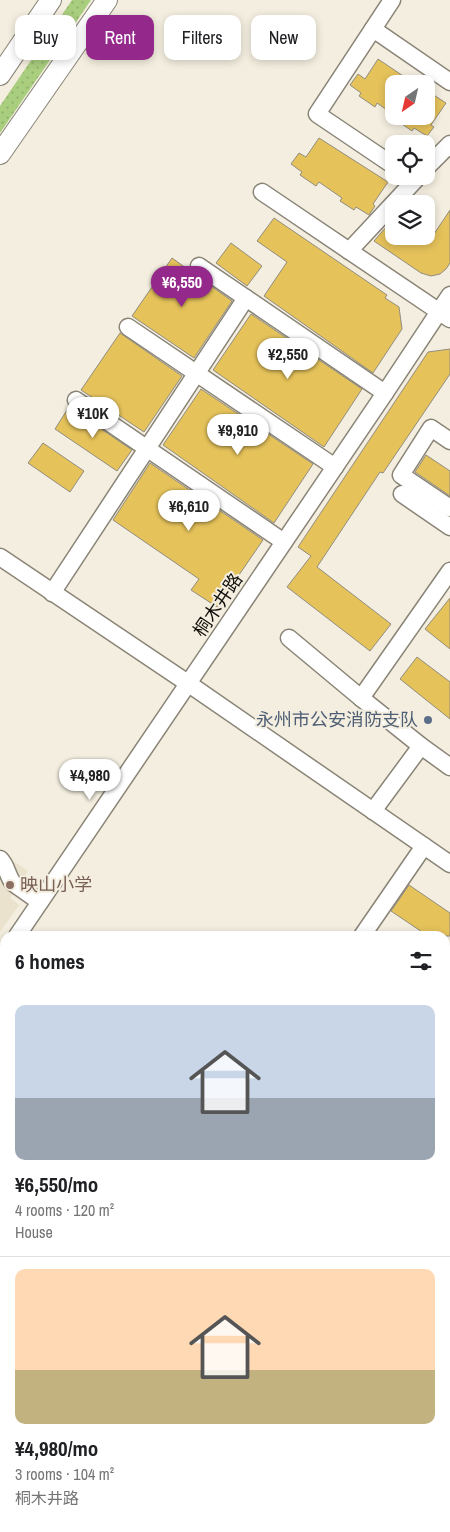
<!DOCTYPE html>
<html lang="en">
<head>
<meta charset="utf-8">
<style>
	:root { --surface:#fff; --page:#f2f2f2; --text:#202124; --muted:#757577; --line:#e0e0e0; --accent:#94298b }
	body { margin:0; font-family:"Archivo Narrow","Noto Sans SC",sans-serif; background:var(--page); color:var(--text); height:100vh; display:flex; flex-direction:column; font-size:19px; white-space:nowrap }
	* { box-sizing:border-box; margin:0 }
	p { font-size:16px; color:var(--muted) }
	.icon { flex:none; width:28px; height:28px; fill:none; stroke:currentColor; stroke-width:2; stroke-linecap:round; stroke-linejoin:round }
	.map { position:relative; flex:1; overflow:hidden }
	.drawer { position:absolute; left:0px; top:931px; width:450px; height:601px; display:flex; flex-direction:column; background:var(--surface); border-radius:15px 15px 0 0; box-shadow:0 2px 8px #0003 }
	.drawer>* { flex:none }
	.hud { position:absolute; left:15px; top:15px; width:420px; height:45px; display:flex; gap:10px }
	.needle { width:32px; rotate:214deg }
	.fabs { position:absolute; left:385px; top:75px; display:grid; gap:10px }
	.fabs a { display:grid; place-items:center; width:50px; height:50px; border-radius:10px; background:var(--surface); box-shadow:0 2px 8px #0003; font-size:25px }
	.price { position:absolute; translate:-50% -42px; padding:0 11px; border-radius:18px; background:#fff; color:#222; font-size:16px; line-height:32px; filter:drop-shadow(0 1px 2px #0008) }
	.price::after { content:''; position:absolute; left:50%; top:30px; width:15px; height:11px; margin-left:-8px; background:inherit; clip-path:polygon(0 0,100% 0,50% 100%) }
	.price.active { background:var(--accent); color:#fff }
	ul { padding:0; list-style:none }
	li { display:grid; align-content:center; gap:10px; height:265px; padding:0 15px }
	li+li { border-top:1px solid var(--line) }
	li span { display:grid; place-items:center; height:155px; border-radius:10px; color:#555 }
	li>.icon { margin-inline-start:auto }
	span .icon { width:90px; height:90px; fill:#fffc; stroke-width:1 }
	li b { font-size:21px }
	h2 { display:flex; justify-content:space-between; align-items:center; height:60px; padding:0 15px; font-size:21px }
	.pill { padding:0 18px; border-radius:10px; background:var(--surface); box-shadow:0 2px 8px #0003; font-size:18px; line-height:45px }
	.pill.active { background:var(--accent); color:#fff }
	.map>svg:first-child { display:block }
	.built { fill:#eae2cc }
	.grass { fill:url(#grass-dots) }
	.building { fill:#e5c25a; stroke:#928d7f }
	.lines { fill:none; stroke-linecap:round; stroke-linejoin:round }
	.minor-casing { stroke:#898476; stroke-width:19 }
	.major-casing { stroke:#898476; stroke-width:22 }
	.minor { stroke:#fff; stroke-width:16 }
	.major { stroke:#fff; stroke-width:20 }
	.service-dot { fill:#5c6f8a; stroke:#f3eedf; stroke-width:2 }
	.education-dot { fill:#8d6e63; stroke:#f3eedf; stroke-width:2 }
	.labels { text-anchor:middle; stroke-width:4; stroke-linejoin:round; paint-order:stroke }
	.street-label { font-size:18px; fill:#110f0a; stroke:#f3eedf }
	.service-label { font-size:18px; fill:#4e5e75; stroke:#f3eedf; text-anchor:end }
	.education-label { font-size:18px; fill:#785e54; stroke:#f3eedf; text-anchor:start }
</style>
</head>
<body>
<div class="map">
<svg width="450" height="1532" viewBox="0 0 450 1532">
	<defs>
		<pattern id="grass-dots" width="8" height="8" patternUnits="userSpaceOnUse" patternTransform="scale(1.25)"><rect width="8" height="8" fill="#a9ce7e"/><path d="M2 2h.1M6 6h.1" fill="none" stroke="#90b06c" stroke-width="1.8" stroke-linecap="round"/></pattern>
	</defs>
	<rect width="100%" height="100%" fill="#f3eedf"/>
	<path class="built" d="M0,852L28,871L10,898L19,905L0,932Z"/>
	<path class="grass" d="M72,0H91L0,133V106Z"/>
	<g class="building">
		<path d="M378,59L415,84H394V115L377,103L375,107L359,96L361,93L350,85L358,74L365,79Z"/>
		<path d="M426,90L446,103L431,125L434,127L427,136L414,128L412,131L399,122L403,116H426Z"/>
		<path d="M319,138L388,182L373,204L375,206L369,215L356,207L354,210L340,201L342,198L319,182L316,186L300,175L302,172L291,164L299,153L306,157Z"/>
		<path d="M450,210V263L446,269L440,274L431,276L421,273L374,241L394,218V236H418L428,243Z"/>
		<path d="M274,218L387,295L385,298L399,307L402,329L373,373L264,296L287,262L257,241Z"/>
		<path d="M231,243L262,266L247,286L216,263Z"/>
		<path d="M172,258L232,301L194,358L132,316Z"/>
		<path d="M251,314L362,389L324,447L213,370Z"/>
		<path d="M120,333L182,376L144,432L81,390Z"/>
		<path d="M450,349V374L383,473L380,472L317,567L391,624L370,651L287,587L311,556L298,547L428,352Z"/>
		<path d="M201,389L313,464L274,523L163,445Z"/>
		<path d="M69,407L132,450L117,471L55,429Z"/>
		<path d="M43,443L84,471L70,492L28,463Z"/>
		<path d="M426,455L450,471V496L415,472Z"/>
		<path d="M150,463L263,540L217,607L191,590L199,579L113,520Z"/>
		<path d="M450,598V649L425,629Z"/>
		<path d="M417,657L450,682V719L400,679Z"/>
		<path d="M409,885L450,913V936H428L391,911Z"/>
	</g>
	<g class="lines">
		<defs>
			<g id="minor">
				<path d="M392,0L317,114L394,166"/>
				<path d="M373,29L450,82"/>
				<path d="M426,168L450,144"/>
				<path d="M262,192L450,319"/>
				<path d="M349,251L419,176"/>
				<path d="M199,266L385,393"/>
				<path d="M128,327L335,467"/>
				<path d="M76,400L284,542"/>
				<path d="M450,441L431,428L401,475L450,508"/>
				<path d="M402,494L450,527"/>
				<path d="M0,557L189,684L450,864"/>
				<path d="M450,571L361,698L421,746L450,767"/>
				<path d="M52,593L246,298"/>
				<path d="M289,638L361,698"/>
				<path d="M373,811L421,746"/>
				<path d="M0,859C7,866 7,875 13,883L40,902"/>
				<path d="M17,936L385,393L450,295"/>
				<path d="M362,936L424,846"/>
				<path d="M0,961L5,953"/>
				<path d="M0,1154L5,1152"/>
				<path d="M0,1206L5,1210"/>
				<path d="M445,1295L450,1299"/>
				<path d="M445,1512L450,1516"/>
				<path d="M0,1526L8,1532"/>
				<path d="M259,1532L262,1528"/>
			</g>
			<g id="major">
				<path d="M0,75L51,0"/>
				<path d="M0,154L107,0"/>
				<path d="M445,1123L450,1115"/>
				<path d="M445,1173L450,1165"/>
				<path d="M176,1532L179,1528"/>
				<path d="M207,1532L210,1528"/>
			</g>
		</defs>
		<use href="#minor" class="minor-casing"/>
		<use href="#major" class="major-casing"/>
		<use href="#minor" class="minor"/>
		<use href="#major" class="major"/>
	</g>
	<circle class="service-dot" cx="428" cy="720" r="5"/>
	<circle class="education-dot" cx="10" cy="885" r="5"/>
	<g class="labels">
		<g class="street-label">
			<text transform="translate(218 605) rotate(-56)" y="6">桐木井路</text>
		</g>
		<g class="service-label">
			<text x="418" y="726">永州市公安消防支队</text>
		</g>
		<g class="education-label">
			<text x="20" y="891">映山小学</text>
		</g>
	</g>
</svg>
<div class="fabs">
<a><svg class="needle" viewBox="-14 -14 28 28"><path d="M0-13l5 13h-10z" fill="#e53935"/><path d="M0 13l5-13h-10z" fill="#757577"/></svg></a>
<a><svg class="icon" aria-label="locate" viewBox="0 0 24 24"><circle cx="12" cy="12" r="6"/><path d="M12 2v4M12 18v4M2 12h4M18 12h4"/></svg></a>
<a><svg class="icon" aria-label="layers" viewBox="0 0 24 24"><path d="M12 4l9 5-9 5-9-5zM3 14l9 5 9-5"/></svg></a>
</div>
<b class="price active" style="left:182px;top:308px">¥6,550</b>
<b class="price" style="left:288px;top:380px">¥2,550</b>
<b class="price" style="left:93px;top:439px">¥10K</b>
<b class="price" style="left:238px;top:456px">¥9,910</b>
<b class="price" style="left:189px;top:532px">¥6,610</b>
<b class="price" style="left:90px;top:801px">¥4,980</b>
<div class="hud">
<a class="pill">Buy</a>
<a class="pill active">Rent</a>
<a class="pill">Filters</a>
<a class="pill">New</a>
</div>
<section class="drawer">
<h2>6 homes<svg class="icon" aria-label="filters" viewBox="0 0 24 24"><path d="M4 7h16M4 17h16"/><circle cx="9" cy="7" r="2"/><circle cx="15" cy="17" r="2"/></svg></h2>
<ul>
<li><span style="background:linear-gradient(#c9d6e8 60%,#9aa5b1 0)"><svg class="icon" aria-label="home" viewBox="0 0 24 24"><path d="M3 11l9-7 9 7M6 9v11h12V9"/></svg></span><div><b>¥6,550/mo</b><p>4 rooms · 120 m²</p><p>House</p></div></li>
<li><span style="background:linear-gradient(#ffd9b3 65%,#c2b280 0)"><svg class="icon" aria-label="home" viewBox="0 0 24 24"><path d="M3 11l9-7 9 7M6 9v11h12V9"/></svg></span><div><b>¥4,980/mo</b><p>3 rooms · 104 m²</p><p>桐木井路</p></div></li>
</ul>
</section>
</div>
</body>
</html>
